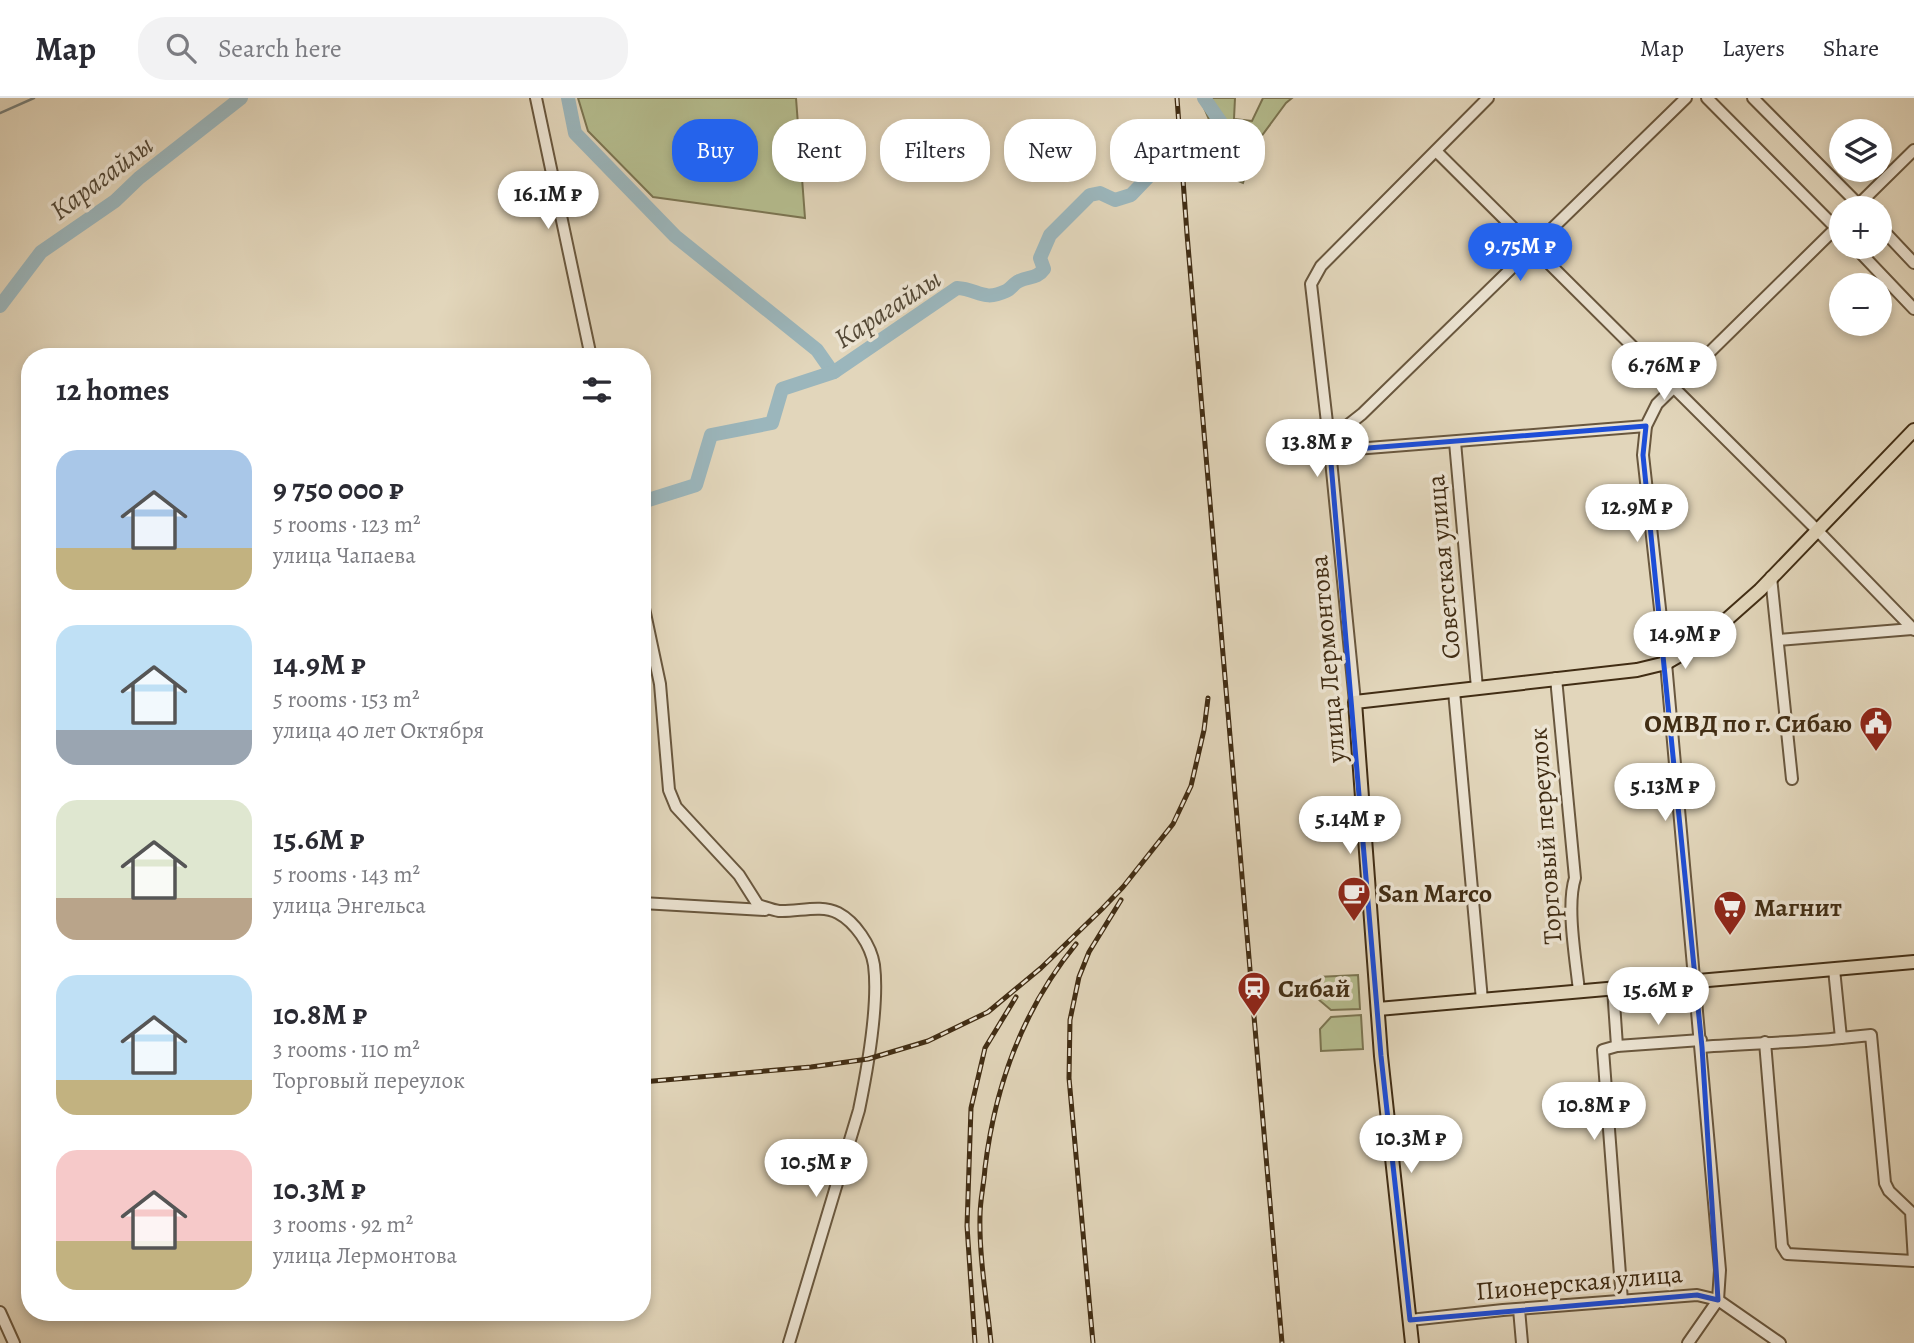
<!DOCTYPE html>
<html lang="en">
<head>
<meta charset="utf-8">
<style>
	:root { --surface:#fff; --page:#f2f2f3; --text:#2b2b33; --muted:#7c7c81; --line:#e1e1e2; --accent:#2563eb }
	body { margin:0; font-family:Alegreya,serif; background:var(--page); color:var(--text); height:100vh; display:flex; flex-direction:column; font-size:26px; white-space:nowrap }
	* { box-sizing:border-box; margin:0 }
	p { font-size:23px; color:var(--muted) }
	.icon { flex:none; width:38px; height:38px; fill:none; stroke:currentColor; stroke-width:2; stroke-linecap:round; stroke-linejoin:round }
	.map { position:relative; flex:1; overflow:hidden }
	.drawer { position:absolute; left:21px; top:250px; width:630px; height:973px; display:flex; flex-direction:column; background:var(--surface); border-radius:28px; box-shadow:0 4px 10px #0003 }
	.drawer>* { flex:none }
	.guide { position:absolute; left:672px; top:21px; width:665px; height:63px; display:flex; gap:14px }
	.fabs { position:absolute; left:1829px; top:21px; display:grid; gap:14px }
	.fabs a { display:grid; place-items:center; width:63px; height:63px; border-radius:50%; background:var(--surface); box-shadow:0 4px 10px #0003; font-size:35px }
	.price { position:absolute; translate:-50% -60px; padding:0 16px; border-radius:24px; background:#fff; color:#222; font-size:23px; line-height:46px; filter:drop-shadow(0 2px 4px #0008) }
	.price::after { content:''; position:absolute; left:50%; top:42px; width:21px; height:16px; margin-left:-10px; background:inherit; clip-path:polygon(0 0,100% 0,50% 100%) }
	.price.on { background:var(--accent); color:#fff }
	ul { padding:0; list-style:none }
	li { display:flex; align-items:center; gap:21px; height:175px; padding:0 35px }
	li span { display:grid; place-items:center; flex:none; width:196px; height:140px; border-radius:21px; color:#555 }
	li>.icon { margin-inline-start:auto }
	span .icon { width:84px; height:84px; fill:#fffc; stroke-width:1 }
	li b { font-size:30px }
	h2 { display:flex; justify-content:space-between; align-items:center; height:84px; padding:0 35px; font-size:30px }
	.tag { padding:0 24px; border-radius:28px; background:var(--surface); box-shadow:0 4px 10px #0003; font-size:24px; line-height:63px }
	.tag.on { background:var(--accent); color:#fff }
	header { display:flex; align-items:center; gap:42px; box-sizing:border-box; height:98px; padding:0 35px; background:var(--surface); border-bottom:2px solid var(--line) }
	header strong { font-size:33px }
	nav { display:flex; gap:38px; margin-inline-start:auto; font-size:24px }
	.search { width:490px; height:63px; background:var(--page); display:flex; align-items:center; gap:18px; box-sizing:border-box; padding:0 24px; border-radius:28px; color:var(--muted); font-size:26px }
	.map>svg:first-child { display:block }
	.green { fill:#b5bd8f; stroke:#7b7552; stroke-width:2 }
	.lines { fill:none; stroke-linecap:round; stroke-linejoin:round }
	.stream { stroke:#777f79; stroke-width:2.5 }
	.river { stroke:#9bb6bc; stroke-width:14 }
	.minor-casing { stroke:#69573e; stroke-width:14 }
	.major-casing { stroke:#412d14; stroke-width:16 }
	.minor { stroke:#ece4d3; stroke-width:10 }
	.major { stroke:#e2d6bb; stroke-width:12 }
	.rail-casing { stroke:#412d14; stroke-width:5 }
	.rail { stroke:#ece4d3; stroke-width:2.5; stroke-dasharray:8; stroke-linecap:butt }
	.marked { fill:none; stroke:#1d4ed8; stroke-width:5; stroke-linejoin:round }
	.labels { text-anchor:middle; stroke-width:7; stroke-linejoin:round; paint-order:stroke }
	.street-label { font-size:26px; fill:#412d14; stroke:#ece4d3 }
	.poi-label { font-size:26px; font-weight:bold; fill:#412d14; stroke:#ece4d3; text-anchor:start }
	.water-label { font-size:28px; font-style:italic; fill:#534836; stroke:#ece4d3 }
</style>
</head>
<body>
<header>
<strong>Map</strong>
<div class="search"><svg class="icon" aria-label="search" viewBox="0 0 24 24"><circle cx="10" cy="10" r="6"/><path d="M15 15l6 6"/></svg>Search here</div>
<nav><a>Map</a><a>Layers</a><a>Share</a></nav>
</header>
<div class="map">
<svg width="1914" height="1245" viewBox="0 0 1914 1245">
	<rect width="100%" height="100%" fill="#e2d6bb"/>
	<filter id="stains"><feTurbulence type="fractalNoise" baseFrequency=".00286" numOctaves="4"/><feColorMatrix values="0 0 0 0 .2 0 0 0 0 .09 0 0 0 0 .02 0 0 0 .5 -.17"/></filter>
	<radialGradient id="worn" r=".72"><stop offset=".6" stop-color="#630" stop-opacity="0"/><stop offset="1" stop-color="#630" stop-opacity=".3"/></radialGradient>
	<g class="green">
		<path d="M578,0H796L805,120L653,99L588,33Z"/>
		<path d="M1200,0H1235L1234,21L1252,23L1263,0H1292L1286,5L1255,47L1243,85L1216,74L1206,45L1213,31Z"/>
		<path d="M1358,877L1360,911L1331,912L1318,901L1317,879Z"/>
		<path d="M1361,917L1363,951L1321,953L1320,931L1331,919Z"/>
	</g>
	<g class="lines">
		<path class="stream" d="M0,15L34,0"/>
		<g class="river">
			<path d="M568,0L575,35L675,138L817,252L831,272L834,274L957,190C978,191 983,204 1006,193C1011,191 1014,185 1019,183C1029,178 1037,181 1044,171L1040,160L1050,137L1090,97L1100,95L1115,102L1131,97L1154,73L1165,68L1208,65L1225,50L1222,26L1204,0"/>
			<path d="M0,208L41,154L115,103L139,80L241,0"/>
			<path d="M642,404L696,387L711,337L772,325L782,291L834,274"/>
		</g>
		<defs>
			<g id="minor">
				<path d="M536,0L591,259"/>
				<path d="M1707,0L1841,135"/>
				<path d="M1753,0L1862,110"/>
				<path d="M1436,53L1817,432L1914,532"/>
				<path d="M1855,110L1914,52"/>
				<path d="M1880,129L1914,165"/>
				<path d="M1855,149L1914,211"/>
				<path d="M1646,328L1643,357L1666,565L1720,1172L1718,1202L1688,1245"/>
				<path d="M1329,342L1362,316L1686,0"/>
				<path d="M1455,344L1477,590"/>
				<path d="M1330,353L1646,328L1657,306L1841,125"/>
				<path d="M1771,479L1792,681"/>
				<path d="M642,501L660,586L669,692L676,709L739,777L758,807C765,809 772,812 779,813C798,814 821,806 838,815C855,824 871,847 874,867C879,906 867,973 859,1012L789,1245"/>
				<path d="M1778,542L1912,531"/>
				<path d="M1556,580L1575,780C1566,808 1576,863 1579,893"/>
				<path d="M1454,593L1482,902"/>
				<path d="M1355,604L1329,342L1311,186L1321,168L1488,0"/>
				<path d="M642,805L765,812"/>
				<path d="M1834,871L1841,940L1871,937L1885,1085L1889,1093L1911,1114L1914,1163"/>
				<path d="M1613,890L1617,948L1603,952L1622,1203"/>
				<path d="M1765,944L1782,1148L1787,1156L1914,1163"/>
				<path d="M1617,948L1701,942"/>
				<path d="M1702,949C1748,945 1795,945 1841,940"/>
				<path d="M1519,1211L1522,1245"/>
				<path d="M0,1214L14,1245"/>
				<path d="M1410,1222L1503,1212L1697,1197L1718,1202L1780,1245"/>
			</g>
			<g id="major">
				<path d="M1378,911L1914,864"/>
				<path d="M1412,1245L1381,958L1355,604L1637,572L1666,565L1699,546L1760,492L1914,332"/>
			</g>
		</defs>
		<use href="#minor" class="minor-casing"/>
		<use href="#major" class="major-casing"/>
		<use href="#minor" class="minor"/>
		<use href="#major" class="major"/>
		<defs>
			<g id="rail">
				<path d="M1177,0L1187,136L1282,1245"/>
				<path d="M642,984L811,969L868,961L928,943L988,914L1041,870L1102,811L1123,789L1173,726L1191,688L1204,632L1208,600"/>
				<path d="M975,1245L967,1128L971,1010L985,950L1016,899"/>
				<path d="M991,1245C987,1203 979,1160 980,1118C980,1102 984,1086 985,1070C995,987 1023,911 1076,846"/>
				<path d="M1093,1245L1069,980L1070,922L1079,879L1089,854L1121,802"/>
			</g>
		</defs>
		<use href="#rail" class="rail-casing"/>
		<use href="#rail" class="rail"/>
	</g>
	<path class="marked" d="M1646,328L1643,357L1702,949L1718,1202L1697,1197L1410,1222L1381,958L1330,353Z"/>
	<defs>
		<symbol id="civic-pin" viewBox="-11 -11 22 30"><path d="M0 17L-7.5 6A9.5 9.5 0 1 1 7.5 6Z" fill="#8f2418" stroke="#ece4d3"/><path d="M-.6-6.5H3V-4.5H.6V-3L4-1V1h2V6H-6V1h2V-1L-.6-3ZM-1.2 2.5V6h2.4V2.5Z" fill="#fff"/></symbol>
		<symbol id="cafe-pin" viewBox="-11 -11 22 30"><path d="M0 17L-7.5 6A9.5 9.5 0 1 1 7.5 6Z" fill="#8f2418" stroke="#ece4d3"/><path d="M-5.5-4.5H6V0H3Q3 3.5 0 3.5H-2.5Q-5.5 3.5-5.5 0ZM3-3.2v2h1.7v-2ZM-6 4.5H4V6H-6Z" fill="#fff"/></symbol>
		<symbol id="supermarket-pin" viewBox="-11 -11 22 30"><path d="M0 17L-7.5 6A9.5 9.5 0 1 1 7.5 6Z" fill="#8f2418" stroke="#ece4d3"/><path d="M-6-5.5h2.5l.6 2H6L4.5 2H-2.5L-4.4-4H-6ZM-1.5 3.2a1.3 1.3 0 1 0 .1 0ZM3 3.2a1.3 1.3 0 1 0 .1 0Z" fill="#fff"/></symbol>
		<symbol id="station-pin" viewBox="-11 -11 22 30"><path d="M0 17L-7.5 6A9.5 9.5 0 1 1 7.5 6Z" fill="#8f2418" stroke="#ece4d3"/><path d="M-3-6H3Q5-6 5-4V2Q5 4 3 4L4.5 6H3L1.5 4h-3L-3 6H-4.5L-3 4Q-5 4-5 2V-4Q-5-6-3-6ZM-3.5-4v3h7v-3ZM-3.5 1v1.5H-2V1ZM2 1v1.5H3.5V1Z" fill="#fff"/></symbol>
	</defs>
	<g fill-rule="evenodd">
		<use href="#civic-pin" x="1857" y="606" width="38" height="52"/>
		<use href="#cafe-pin" x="1335" y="776" width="38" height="52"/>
		<use href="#supermarket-pin" x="1711" y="790" width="38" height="52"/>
		<use href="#station-pin" x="1235" y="871" width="38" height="52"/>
	</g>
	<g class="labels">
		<g class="street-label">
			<text transform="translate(1443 469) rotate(-95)" y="9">Советская улица</text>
			<text transform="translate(1327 561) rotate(-95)" y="9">улица Лермонтова</text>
			<text transform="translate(1545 738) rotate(-94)" y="9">Торговый переулок</text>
			<text transform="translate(1579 1184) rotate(-5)" y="9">Пионерская улица</text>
		</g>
		<g class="poi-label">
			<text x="1852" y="634" text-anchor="end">ОМВД по г. Сибаю</text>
			<text x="1378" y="804">San Marco</text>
			<text x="1754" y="818">Магнит</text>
			<text x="1278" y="899">Сибай</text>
		</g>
		<g class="water-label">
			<text transform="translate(101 79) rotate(-37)" y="10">Карагайлы</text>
			<text transform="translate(887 210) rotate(-33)" y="10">Карагайлы</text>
		</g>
	</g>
	<rect width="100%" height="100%" filter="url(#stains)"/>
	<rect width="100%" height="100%" fill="url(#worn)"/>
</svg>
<div class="fabs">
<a><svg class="icon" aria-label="layers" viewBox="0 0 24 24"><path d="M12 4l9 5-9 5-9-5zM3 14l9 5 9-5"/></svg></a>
<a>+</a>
<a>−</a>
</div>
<b class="price" style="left:548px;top:133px">16.1M ₽</b>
<b class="price on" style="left:1520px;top:185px">9.75M ₽</b>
<b class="price" style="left:1664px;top:304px">6.76M ₽</b>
<b class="price" style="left:1317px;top:381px">13.8M ₽</b>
<b class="price" style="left:1637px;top:446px">12.9M ₽</b>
<b class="price" style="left:1685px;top:573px">14.9M ₽</b>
<b class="price" style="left:1665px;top:725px">5.13M ₽</b>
<b class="price" style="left:1350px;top:758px">5.14M ₽</b>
<b class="price" style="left:1658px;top:929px">15.6M ₽</b>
<b class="price" style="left:1594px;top:1044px">10.8M ₽</b>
<b class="price" style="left:1411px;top:1077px">10.3M ₽</b>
<b class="price" style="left:816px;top:1101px">10.5M ₽</b>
<div class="guide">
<a class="tag on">Buy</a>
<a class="tag">Rent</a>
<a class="tag">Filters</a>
<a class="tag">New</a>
<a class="tag">Apartment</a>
</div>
<section class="drawer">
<h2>12 homes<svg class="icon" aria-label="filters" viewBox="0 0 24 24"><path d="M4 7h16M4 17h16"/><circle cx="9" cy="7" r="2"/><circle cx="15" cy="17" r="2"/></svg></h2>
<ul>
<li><span style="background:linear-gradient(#a9c7e8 70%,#c2b280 0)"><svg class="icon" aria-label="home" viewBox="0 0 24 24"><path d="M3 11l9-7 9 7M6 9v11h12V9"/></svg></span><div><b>9 750 000 ₽</b><p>5 rooms · 123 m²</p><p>улица Чапаева</p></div></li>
<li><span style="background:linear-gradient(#bfe0f5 75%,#9aa5b1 0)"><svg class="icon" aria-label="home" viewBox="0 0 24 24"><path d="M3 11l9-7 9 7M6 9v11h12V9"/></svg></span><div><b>14.9M ₽</b><p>5 rooms · 153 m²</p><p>улица 40 лет Октября</p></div></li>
<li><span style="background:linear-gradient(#dfe7d0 70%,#b9a48a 0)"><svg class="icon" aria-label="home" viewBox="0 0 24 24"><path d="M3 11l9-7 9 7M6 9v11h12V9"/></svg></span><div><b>15.6M ₽</b><p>5 rooms · 143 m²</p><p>улица Энгельса</p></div></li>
<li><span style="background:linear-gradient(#bfe0f5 75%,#c2b280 0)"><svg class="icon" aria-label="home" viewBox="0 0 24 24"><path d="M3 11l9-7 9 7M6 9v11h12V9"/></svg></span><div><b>10.8M ₽</b><p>3 rooms · 110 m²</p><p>Торговый переулок</p></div></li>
<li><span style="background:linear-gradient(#f6c9c9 65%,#c2b280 0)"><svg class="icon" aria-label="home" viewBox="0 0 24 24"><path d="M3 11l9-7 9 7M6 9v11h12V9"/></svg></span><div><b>10.3M ₽</b><p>3 rooms · 92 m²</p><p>улица Лермонтова</p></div></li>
</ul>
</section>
</div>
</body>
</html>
